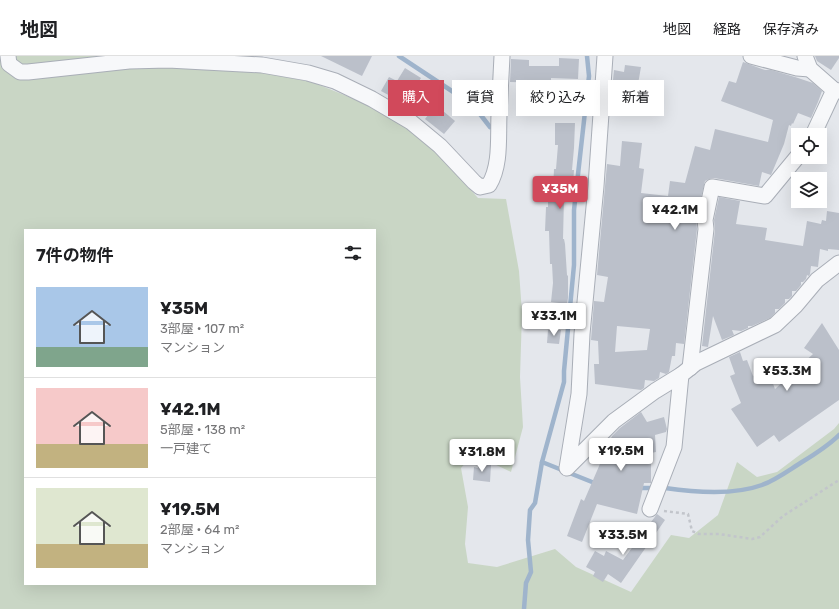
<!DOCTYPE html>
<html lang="ja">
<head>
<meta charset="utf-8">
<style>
	:root { --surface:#fff; --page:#f6f6f6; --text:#202124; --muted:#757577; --line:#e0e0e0; --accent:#d1495b }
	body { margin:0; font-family:Rubik,"Noto Sans JP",sans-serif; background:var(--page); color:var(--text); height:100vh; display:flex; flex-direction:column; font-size:15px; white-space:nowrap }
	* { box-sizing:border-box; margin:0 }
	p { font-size:13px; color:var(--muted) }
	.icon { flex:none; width:22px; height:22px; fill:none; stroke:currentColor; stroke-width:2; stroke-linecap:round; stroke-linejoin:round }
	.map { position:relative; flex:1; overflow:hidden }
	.drawer { position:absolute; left:24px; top:173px; width:352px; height:356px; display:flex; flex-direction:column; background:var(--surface); border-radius:0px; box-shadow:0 4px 16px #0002 }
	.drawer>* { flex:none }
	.banner { position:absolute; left:388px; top:24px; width:380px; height:36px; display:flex; gap:8px }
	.controls { position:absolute; left:791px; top:72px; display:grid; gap:8px }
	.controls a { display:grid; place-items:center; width:36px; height:36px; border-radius:0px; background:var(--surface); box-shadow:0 4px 16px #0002; font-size:20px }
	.price { position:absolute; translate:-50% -34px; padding:0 9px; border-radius:4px; background:#fff; color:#222; font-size:13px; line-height:26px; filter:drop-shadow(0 1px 2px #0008) }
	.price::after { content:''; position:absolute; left:50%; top:24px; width:12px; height:9px; margin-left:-6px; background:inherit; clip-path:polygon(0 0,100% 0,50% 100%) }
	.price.selected { background:var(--accent); color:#fff }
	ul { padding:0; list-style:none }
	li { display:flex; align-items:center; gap:12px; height:100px; padding:0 12px }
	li+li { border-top:1px solid var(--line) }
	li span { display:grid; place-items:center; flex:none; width:112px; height:80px; border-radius:0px; color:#555 }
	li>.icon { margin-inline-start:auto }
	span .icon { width:48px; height:48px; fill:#fffc; stroke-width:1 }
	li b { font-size:17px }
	h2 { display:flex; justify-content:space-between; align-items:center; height:48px; padding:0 12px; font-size:17px }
	.tag { padding:0 14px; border-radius:0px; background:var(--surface); box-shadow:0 4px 16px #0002; font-size:14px; line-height:36px }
	.tag.selected { background:var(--accent); color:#fff }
	header { display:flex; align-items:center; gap:24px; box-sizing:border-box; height:56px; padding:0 20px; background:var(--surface); border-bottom:1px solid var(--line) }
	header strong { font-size:19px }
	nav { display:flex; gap:22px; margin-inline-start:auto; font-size:14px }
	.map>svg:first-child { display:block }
	.green { fill:#c9d6c5; fill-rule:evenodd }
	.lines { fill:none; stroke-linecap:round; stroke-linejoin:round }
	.stream { stroke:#9fb4cc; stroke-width:4.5 }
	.building { fill:#bbc0ca; fill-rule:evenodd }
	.minor-casing { stroke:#a9aeb7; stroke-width:17 }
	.path { stroke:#c2c5cb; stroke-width:2.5; stroke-dasharray:3 3; stroke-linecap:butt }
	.minor { stroke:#f7f8fa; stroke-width:15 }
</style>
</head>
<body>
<header>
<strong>地図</strong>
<nav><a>地図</a><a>経路</a><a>保存済み</a></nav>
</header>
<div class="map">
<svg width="839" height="553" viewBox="0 0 839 553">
	<rect width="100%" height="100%" fill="#e4e7ec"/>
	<path class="green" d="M0,0H166L255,15L312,26L364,47L404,69L443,103L478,142L506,143L519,215L522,257L520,321L523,371L511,416L492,407L469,403L461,412L468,451L465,488L468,507L497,511L555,493L576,511L631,536L671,479L689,482L718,459L737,406L757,421L777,416L834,373L839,367V553H0ZM25,174H375V528H25Z"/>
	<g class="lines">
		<g class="stream">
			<path d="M399,0L473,49L490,71"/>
			<path d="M542,406L597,428"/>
			<path d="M638,432H651"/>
			<path d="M665,432C693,436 735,439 762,429C776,424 789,414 802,406C815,398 828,390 839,379"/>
			<path d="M524,553L526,527L531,516L528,484L530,454L535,447L542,406L564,326V315L574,209V154L589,20L587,0"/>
		</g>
	</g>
	<g class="building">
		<path d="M321,0H372L362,20Z"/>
		<path d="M815,0H839V2L831,14L817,5Z"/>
		<path d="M559,2L579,3L578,23L551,22V27L510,26L511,3L529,4V10H559Z"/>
		<path d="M743,6L765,14H771L795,21L813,27L822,35L818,46L811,62L798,57L793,68L792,67L791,70L789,69L784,88L771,119L762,116L759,130L714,122L709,123L705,125L696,162L697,173L684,288L676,287L675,300H672L669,316L666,318L660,316L659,322L654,325L645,324L644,332L641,334L595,328L594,308H599L598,285L591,284L594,245L604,246L608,221L597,219L607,108L620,110L622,85L642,87L639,112L644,113L641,137L668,140L670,125L685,127L695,90L710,94L715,73L768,86L773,64L721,45L729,25L736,27ZM617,270L650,273L647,294L615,296Z"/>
		<path d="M625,9L641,11L638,28H634L630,53L613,50L614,45L611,44L614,14L624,16Z"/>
		<path d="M405,12L421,22L405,48L381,35L389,21L397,25Z"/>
		<path d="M436,49L455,65L444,78L425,63Z"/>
		<path d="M555,67H575L574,92L572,114H574L573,128H567L568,142H564L563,183H564L565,188L567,219L568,220V242L567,248L551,246L553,227L552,208H550L549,175H545L546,151H548V134H553L554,113H556L558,89H555Z"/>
		<path d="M719,141L740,145L736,168L767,172L765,184L803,190L807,165L821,168L822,164L826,165L827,155L839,157V194L828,193V195L820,193L818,211L811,210L810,218L809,220L807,219L806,223L803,226H801V229L796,235H792V240L789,243H785V247L779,253H775V257L770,262L752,270H748V272L741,275L732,274L734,279L722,284L713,260L708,291L702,290L715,174L714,164Z"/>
		<path d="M822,267L839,294V344L779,386L774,379L757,391L731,353L741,347L730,320L735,318L729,301L740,296L743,305L747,304L753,320L768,314L775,333L813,298L804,292Z"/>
		<path d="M548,274H561L559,288L547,287Z"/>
		<path d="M641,356L647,366L664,361L667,373L666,376L655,379L656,396L651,397V427H644L637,458L597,448L582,486L567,480L581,443L584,445L612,380L620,372Z"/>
		<path d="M479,408L491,409L490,426L473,424L474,411L478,412Z"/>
		<path d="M657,458L665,464L621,527L608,518L603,526L593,520L595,516L586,511L595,495L604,500L606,495L623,504Z"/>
	</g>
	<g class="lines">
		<defs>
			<g id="minor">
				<path d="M8,0L9,8L20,16H28L129,5L168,4L262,9L308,17L335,25L372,43L411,66L440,90L474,126L480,131L489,129C501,109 498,82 499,59C500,40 501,20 502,0"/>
				<path d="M605,0L596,130L582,278L579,338L567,412L614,365L655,335L681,319"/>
				<path d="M751,0L797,12L810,13"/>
				<path d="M805,0L810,13L834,34L839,35"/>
				<path d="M813,79L834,34"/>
				<path d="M690,312L706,173L705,164L712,131L765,140L798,100"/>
				<path d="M650,453L674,391L681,319L696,307L775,269L796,249L817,224L839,207"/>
			</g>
		</defs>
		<use href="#minor" class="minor-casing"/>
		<path class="path" d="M664,455L688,458L692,475L699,478H719L752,483L760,481L783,460L839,424"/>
		<use href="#minor" class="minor"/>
	</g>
</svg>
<div class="controls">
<a><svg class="icon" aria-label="locate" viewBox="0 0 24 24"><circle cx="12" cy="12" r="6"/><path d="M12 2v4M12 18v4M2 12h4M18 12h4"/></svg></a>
<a><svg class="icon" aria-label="layers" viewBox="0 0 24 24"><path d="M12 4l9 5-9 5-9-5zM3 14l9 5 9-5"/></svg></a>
</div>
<b class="price selected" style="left:560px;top:154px">¥35M</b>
<b class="price" style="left:675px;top:175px">¥42.1M</b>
<b class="price" style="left:554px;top:281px">¥33.1M</b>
<b class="price" style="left:787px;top:336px">¥53.3M</b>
<b class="price" style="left:621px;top:416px">¥19.5M</b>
<b class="price" style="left:482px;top:417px">¥31.8M</b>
<b class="price" style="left:623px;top:500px">¥33.5M</b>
<div class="banner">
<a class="tag selected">購入</a>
<a class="tag">賃貸</a>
<a class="tag">絞り込み</a>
<a class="tag">新着</a>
</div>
<section class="drawer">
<h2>7件の物件<svg class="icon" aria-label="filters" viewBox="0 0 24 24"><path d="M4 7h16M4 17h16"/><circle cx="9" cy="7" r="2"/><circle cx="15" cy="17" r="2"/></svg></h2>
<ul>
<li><span style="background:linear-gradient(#a9c7e8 75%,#7fa58c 0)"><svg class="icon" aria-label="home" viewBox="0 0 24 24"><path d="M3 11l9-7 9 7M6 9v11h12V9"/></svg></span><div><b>¥35M</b><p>3部屋 · 107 m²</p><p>マンション</p></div></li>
<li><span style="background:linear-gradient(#f6c9c9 70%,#c2b280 0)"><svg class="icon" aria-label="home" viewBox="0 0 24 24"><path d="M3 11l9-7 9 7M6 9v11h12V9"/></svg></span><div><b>¥42.1M</b><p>5部屋 · 138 m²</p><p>一戸建て</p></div></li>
<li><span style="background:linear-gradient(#dfe7d0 70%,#c2b280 0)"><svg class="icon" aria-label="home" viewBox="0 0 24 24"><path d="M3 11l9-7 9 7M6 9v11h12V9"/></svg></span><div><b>¥19.5M</b><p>2部屋 · 64 m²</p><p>マンション</p></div></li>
</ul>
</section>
</div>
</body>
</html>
